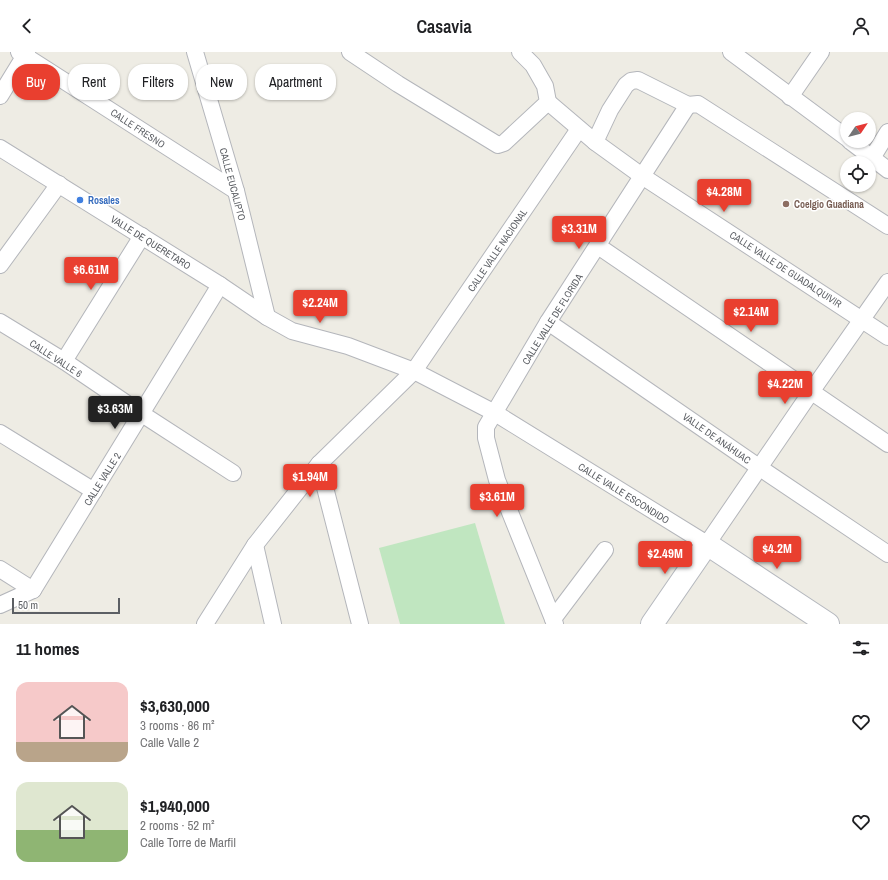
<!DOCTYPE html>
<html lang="en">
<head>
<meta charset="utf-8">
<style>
	:root { --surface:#fff; --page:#f6f6f6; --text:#202124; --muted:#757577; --accent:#e93f2f }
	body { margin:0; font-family:"Archivo Narrow",sans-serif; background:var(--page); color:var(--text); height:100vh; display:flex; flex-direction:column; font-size:15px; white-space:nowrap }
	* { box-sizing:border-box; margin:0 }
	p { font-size:13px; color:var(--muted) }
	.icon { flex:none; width:22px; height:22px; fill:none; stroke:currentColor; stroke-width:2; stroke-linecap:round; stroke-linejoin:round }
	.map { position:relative; height:572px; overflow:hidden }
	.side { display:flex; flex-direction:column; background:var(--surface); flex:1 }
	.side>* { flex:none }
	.top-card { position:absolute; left:12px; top:12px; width:400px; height:36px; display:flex; gap:8px }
	.needle { width:26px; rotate:55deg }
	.controls { position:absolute; left:840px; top:60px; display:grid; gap:8px }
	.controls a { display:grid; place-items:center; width:36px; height:36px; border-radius:50%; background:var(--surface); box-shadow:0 1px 3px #0004; font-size:20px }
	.scale { position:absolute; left:12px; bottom:10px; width:108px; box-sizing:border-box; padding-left:4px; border:2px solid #5c5f64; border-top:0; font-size:11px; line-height:14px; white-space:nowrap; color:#5c5f64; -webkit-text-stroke:3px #fff; paint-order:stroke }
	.price { position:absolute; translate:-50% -34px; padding:0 9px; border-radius:4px; background:var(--accent); color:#fff; font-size:13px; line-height:26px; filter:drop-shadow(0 1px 2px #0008) }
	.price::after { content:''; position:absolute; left:50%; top:24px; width:12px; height:9px; margin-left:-6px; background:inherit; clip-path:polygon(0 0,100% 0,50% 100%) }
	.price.on { background:#222; color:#fff }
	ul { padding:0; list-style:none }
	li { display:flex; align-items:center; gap:12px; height:100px; padding:0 16px }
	li span { display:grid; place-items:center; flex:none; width:112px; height:80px; border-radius:12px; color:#555 }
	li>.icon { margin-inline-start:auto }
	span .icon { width:48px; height:48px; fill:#fffc; stroke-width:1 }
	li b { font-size:17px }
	h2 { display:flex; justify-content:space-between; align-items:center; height:48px; padding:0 16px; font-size:17px }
	.tag { padding:0 14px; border-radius:16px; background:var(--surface); box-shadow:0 1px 3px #0004; font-size:14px; line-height:36px }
	.tag.on { background:var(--accent); color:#fff }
	header { display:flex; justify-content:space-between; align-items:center; height:52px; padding:0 16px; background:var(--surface); font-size:18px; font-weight:600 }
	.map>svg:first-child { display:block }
	.garden { fill:#c0e6c0 }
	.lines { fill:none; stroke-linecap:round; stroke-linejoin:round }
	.street-casing { stroke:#b4b6bb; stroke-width:18 }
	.secondary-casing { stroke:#b5b8be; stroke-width:24 }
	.street { stroke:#fff; stroke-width:16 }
	.secondary { stroke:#fff; stroke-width:22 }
	.shop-dot { fill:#3f7fe0; stroke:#fff; stroke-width:1.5 }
	.education-dot { fill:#8d6e63; stroke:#fff; stroke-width:1.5 }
	.labels { text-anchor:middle; stroke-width:3; stroke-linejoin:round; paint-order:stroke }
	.street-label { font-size:10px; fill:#5c5f64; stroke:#fff }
	.shop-label { font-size:10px; font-weight:bold; fill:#366cbe; stroke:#fff; text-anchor:start }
	.education-label { font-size:10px; font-weight:bold; fill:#785e54; stroke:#fff; text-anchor:start }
</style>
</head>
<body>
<header><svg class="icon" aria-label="back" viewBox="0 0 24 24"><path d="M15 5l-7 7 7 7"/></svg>Casavia<svg class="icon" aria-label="person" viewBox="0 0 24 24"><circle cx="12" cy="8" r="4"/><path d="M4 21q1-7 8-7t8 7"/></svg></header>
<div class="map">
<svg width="888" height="572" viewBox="0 0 888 572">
	<rect width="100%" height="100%" fill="#eeece4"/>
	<path class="garden" d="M475,471L505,572H400L379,496Z"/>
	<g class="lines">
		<defs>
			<g id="street">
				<path d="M19,0L236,139"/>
				<path d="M195,0L236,139L267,265"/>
				<path d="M350,0L398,32L498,93L504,91L548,50L545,34L533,13L520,0"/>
				<path d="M731,0L847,86"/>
				<path d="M0,44L27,0"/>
				<path d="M790,45L821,0"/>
				<path d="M548,50L595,90L642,124L888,285"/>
				<path d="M688,53L698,52L888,174"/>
				<path d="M850,89L888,118"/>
				<path d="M595,90L610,58L626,33L631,29L638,28L688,53"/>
				<path d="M0,96L220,233L267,265L292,279L348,294L414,319L495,361L707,492L811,340L888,230"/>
				<path d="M872,106L888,80"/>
				<path d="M598,194L888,392"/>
				<path d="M0,213L59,132"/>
				<path d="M0,270L64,309L142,362L233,421"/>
				<path d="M548,270L760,416L888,502"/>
				<path d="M64,309L142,184"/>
				<path d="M0,381L94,439"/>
				<path d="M319,412L360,572"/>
				<path d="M255,493L273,572"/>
				<path d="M0,517L33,538"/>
				<path d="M33,538L220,233"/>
				<path d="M0,553L33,538"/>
				<path d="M553,567L605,498"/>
				<path d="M205,572L255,493L319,412L414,319L579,77"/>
				<path d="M555,572L497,428L486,386V375L548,270L688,53"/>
			</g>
			<path id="secondary" d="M652,572L707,492L828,572"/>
		</defs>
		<use href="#street" class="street-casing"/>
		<use href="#secondary" class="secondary-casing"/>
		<use href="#street" class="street"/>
		<use href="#secondary" class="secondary"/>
	</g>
	<circle class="shop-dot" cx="80" cy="148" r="4"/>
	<circle class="education-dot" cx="786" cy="152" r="4"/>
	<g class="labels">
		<g class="street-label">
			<text transform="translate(138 76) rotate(33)" y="4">CALLE FRESNO</text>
			<text transform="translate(233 132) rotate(75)" y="4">CALLE EUCALIPTO</text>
			<text transform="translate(151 190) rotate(32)" y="4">VALLE DE QUERETARO</text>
			<text transform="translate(497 198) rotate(-56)" y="4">CALLE VALLE NACIONAL</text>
			<text transform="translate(786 217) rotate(33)" y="4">CALLE VALLE DE GUADALQUIVIR</text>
			<text transform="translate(552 267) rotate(-58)" y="4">CALLE VALLE DE FLORIDA</text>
			<text transform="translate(56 306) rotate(33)" y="4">CALLE VALLE 6</text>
			<text transform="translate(717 386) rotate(35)" y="4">VALLE DE ANÁHUAC</text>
			<text transform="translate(102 427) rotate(-58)" y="4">CALLE VALLE 2</text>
			<text transform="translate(624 441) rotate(32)" y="4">CALLE VALLE ESCONDIDO</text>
		</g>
		<g class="shop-label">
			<text x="88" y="152">Rosales</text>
		</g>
		<g class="education-label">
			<text x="794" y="156">Coelgio Guadiana</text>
		</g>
	</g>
</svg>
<div class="controls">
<a><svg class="needle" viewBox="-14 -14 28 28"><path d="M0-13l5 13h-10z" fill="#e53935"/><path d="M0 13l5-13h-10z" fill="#757577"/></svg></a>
<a><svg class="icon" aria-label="locate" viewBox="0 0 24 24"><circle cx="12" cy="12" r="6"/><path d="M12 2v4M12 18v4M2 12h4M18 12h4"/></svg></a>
</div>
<div class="scale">50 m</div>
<b class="price" style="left:724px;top:161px">$4.28M</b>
<b class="price" style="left:579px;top:198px">$3.31M</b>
<b class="price" style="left:91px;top:239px">$6.61M</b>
<b class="price" style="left:320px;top:272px">$2.24M</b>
<b class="price" style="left:751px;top:281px">$2.14M</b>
<b class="price" style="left:785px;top:353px">$4.22M</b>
<b class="price on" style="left:115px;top:378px">$3.63M</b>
<b class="price" style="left:310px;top:446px">$1.94M</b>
<b class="price" style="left:497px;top:466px">$3.61M</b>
<b class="price" style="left:777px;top:518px">$4.2M</b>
<b class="price" style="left:665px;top:523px">$2.49M</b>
<div class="top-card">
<a class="tag on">Buy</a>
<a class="tag">Rent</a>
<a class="tag">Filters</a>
<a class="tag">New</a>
<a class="tag">Apartment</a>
</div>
</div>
<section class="side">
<h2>11 homes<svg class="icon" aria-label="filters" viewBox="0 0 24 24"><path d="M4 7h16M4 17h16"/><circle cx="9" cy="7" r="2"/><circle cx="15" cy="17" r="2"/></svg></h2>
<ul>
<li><span style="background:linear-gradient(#f6c9c9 75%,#b9a48a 0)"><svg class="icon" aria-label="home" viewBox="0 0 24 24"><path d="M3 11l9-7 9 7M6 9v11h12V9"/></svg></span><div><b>$3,630,000</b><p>3 rooms · 86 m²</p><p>Calle Valle 2</p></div><svg class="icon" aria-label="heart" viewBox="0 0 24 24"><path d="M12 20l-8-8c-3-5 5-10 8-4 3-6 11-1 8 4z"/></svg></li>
<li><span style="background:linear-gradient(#dfe7d0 60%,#8fb573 0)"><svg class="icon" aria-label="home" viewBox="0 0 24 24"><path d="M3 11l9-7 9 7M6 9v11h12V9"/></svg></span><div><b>$1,940,000</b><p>2 rooms · 52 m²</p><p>Calle Torre de Marfil</p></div><svg class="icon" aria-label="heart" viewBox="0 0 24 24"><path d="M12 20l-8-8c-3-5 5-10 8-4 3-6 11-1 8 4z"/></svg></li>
</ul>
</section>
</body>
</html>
